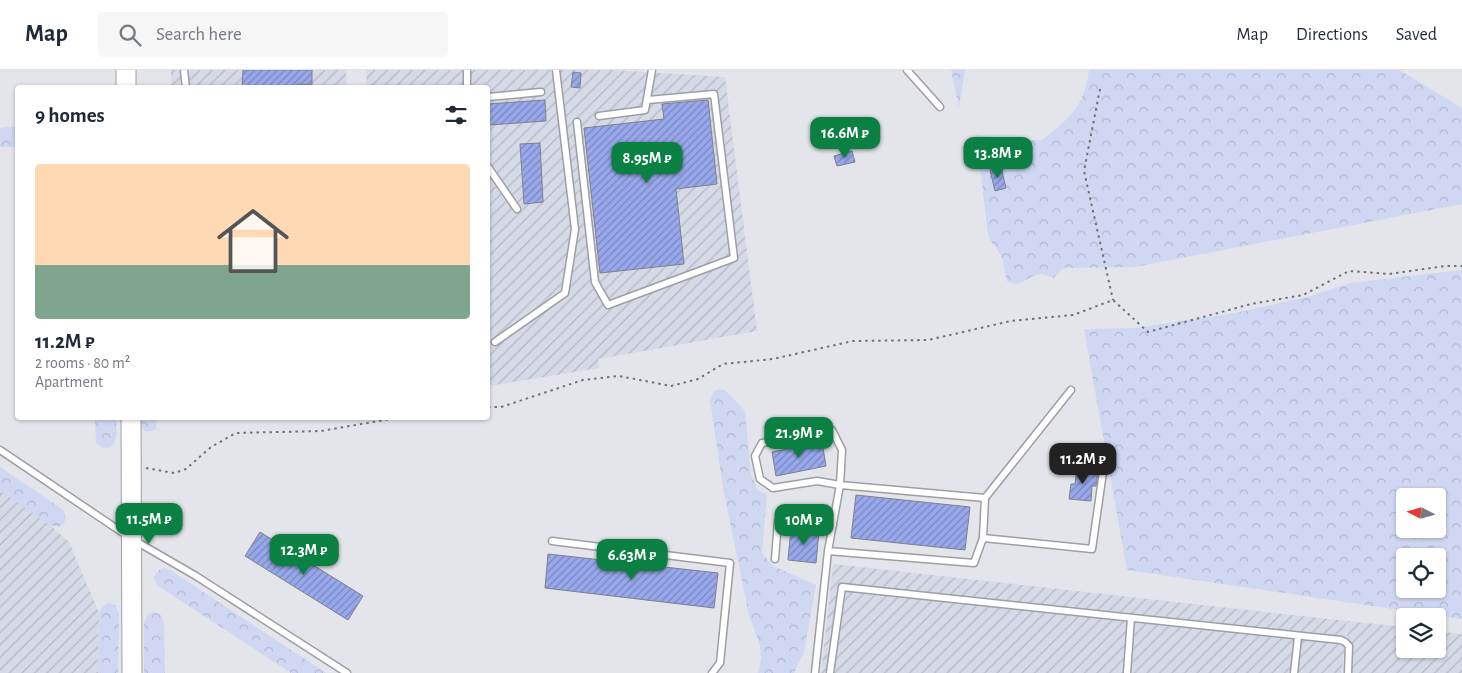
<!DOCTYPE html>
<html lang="en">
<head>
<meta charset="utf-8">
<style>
	:root { --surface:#fff; --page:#f6f6f7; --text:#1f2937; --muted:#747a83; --line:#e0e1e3; --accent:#0b8043 }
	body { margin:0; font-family:"Alegreya Sans",sans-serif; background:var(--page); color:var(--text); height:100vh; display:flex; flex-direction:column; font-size:19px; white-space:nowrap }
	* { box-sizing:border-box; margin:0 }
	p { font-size:16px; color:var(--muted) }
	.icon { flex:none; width:28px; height:28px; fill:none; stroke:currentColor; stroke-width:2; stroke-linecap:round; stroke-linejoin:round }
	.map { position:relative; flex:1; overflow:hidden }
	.panel { position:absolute; left:15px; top:15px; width:475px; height:335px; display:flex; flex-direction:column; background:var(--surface); border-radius:5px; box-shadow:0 1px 4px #0004 }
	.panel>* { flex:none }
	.needle { width:32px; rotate:276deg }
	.controls { position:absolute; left:1396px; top:418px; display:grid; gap:10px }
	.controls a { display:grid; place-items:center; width:50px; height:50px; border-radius:5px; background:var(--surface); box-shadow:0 1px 4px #0004; font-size:25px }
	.price { position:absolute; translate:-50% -42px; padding:0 11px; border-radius:10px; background:var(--accent); color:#fff; font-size:16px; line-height:32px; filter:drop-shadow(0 1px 2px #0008) }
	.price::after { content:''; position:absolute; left:50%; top:30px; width:15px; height:11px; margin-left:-8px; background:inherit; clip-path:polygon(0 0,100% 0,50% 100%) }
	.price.on { background:#222; color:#fff }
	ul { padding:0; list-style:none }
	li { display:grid; align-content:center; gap:10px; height:265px; padding:0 20px }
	li span { display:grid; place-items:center; height:155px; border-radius:5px; color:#555 }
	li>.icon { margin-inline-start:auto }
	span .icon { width:90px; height:90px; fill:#fffc; stroke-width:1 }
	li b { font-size:21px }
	h2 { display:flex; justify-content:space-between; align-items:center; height:60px; padding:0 20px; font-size:21px }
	header { display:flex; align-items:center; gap:30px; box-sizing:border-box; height:70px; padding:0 25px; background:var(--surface); border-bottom:1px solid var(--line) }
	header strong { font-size:24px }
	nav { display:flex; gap:28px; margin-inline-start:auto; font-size:18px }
	.search { width:350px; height:45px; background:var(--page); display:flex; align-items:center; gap:12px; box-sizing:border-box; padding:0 18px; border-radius:5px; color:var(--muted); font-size:19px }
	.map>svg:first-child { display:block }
	.industrial { fill:url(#industrial-furrows) }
	.forest { fill:url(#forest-crowns); fill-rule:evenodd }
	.building { fill:url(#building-hatch); stroke:#808186 }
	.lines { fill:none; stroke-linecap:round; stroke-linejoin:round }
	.lane-casing { stroke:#9d9fa4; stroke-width:9 }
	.secondary-casing { stroke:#9d9fa4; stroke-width:21 }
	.path { stroke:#717275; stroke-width:2; stroke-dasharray:2.5 4; stroke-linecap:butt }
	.lane { stroke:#fff; stroke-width:6 }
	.secondary { stroke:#fff; stroke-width:19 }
</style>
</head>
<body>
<header>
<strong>Map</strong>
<div class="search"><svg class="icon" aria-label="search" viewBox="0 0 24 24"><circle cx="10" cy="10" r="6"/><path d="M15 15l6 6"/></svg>Search here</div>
<nav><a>Map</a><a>Directions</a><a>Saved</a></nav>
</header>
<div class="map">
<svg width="1462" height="603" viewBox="0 0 1462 603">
	<defs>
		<pattern id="industrial-furrows" width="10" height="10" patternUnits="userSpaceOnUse" patternTransform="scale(1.25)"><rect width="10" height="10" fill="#d6d9e6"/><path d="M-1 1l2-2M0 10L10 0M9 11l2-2" fill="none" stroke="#b6b9c4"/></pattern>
		<pattern id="forest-crowns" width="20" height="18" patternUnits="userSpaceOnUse" patternTransform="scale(1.25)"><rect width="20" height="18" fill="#cfd7f3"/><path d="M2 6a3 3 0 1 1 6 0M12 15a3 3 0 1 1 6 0" fill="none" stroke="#b1b8cf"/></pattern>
		<pattern id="building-hatch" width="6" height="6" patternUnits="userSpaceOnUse" patternTransform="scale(1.25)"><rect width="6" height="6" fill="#98a8ec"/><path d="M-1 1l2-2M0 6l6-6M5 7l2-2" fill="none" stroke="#7a87be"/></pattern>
	</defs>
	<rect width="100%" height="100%" fill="#e3e5ea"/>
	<g class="industrial">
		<path d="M171,0H346L347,17L171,18Z"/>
		<path d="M366,0H613L725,7L757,261L598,289L599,298L488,316V18L367,17Z"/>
		<path d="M0,418L50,455L69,472L99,543L98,603H0Z"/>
		<path d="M833,494L1347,551L1342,603H821Z"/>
		<path d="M1348,551L1405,557V579H1438V561L1462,564V603H1344Z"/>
	</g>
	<g class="forest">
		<path d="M951,0H965L959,37Z"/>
		<path d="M1089,0H1399L1462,38V134L1135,197L1063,198L1054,208C1050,207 1046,204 1042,204C1029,204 1020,220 1007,211C1005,202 1004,191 999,182C994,175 990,172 988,164L978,81L975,65L1019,70H1042C1069,49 1085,36 1089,0Z"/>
		<path d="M17,56V77H0V58Z"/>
		<path d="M1462,200V549L1127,500L1084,259L1136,258L1235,243L1311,226L1350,213ZM1405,426H1438V459H1405ZM1438,486V519H1405V486Z"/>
		<path d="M719,319L725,320L745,341L751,404L757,419L767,425L762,483L773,496L816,515L804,582L794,603H758L761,590L760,575L749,545L723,418L710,330L714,321Z"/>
		<path d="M95,348H116C116,356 120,376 107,378C102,379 100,376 96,373Z"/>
		<path d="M139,348H157L156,359L152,361H145L141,357Z"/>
		<path d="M0,397L62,439C70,449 63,461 50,455L0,421Z"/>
		<path d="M165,498L170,500L326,603H291L158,516L154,508C156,502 159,499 165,498Z"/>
		<path d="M109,533L115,535L119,544L118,603H98L99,543L104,535Z"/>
		<path d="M153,542L160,544L164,552L165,603H144V552L148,544Z"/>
	</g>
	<g class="building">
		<path d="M243,0H312V15L297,14V18H242Z"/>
		<path d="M573,2L581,3L580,18L571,17Z"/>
		<path d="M545,30L546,51L489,55L488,34Z"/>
		<path d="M708,30L717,114L676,119L684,194L600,203L584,58L664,49L662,34Z"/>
		<path d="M540,73L543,132L524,134L520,74Z"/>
		<path d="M852,81L855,92L837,96L834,86Z"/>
		<path d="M1001,97L1006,118L995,121L990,100Z"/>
		<path d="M822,372L826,396L776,406L772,382Z"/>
		<path d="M1077,399L1098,402L1096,416H1092L1091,431L1069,429L1071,414H1075Z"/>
		<path d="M856,425L970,437L965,480L851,468Z"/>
		<path d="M791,458L819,461L816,493L788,490Z"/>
		<path d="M260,462L363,526L348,550L245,486Z"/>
		<path d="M548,484L718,503L714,538L545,518Z"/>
	</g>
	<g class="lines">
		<defs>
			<g id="lane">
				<path d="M184,0L186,18"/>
				<path d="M467,0V18"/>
				<path d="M907,0L940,37"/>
				<path d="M488,27L541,22"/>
				<path d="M599,46L645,40L652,0"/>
				<path d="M577,52L595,212L608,235L734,188L714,24L648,30"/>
				<path d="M488,97L517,139"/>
				<path d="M495,272L565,223L575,159L556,0"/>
				<path d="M0,380L132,469L196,506L347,603"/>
				<path d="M985,428L1071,320"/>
				<path d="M983,468L1092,479L1103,402"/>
				<path d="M552,471L730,493L720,593L712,603"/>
				<path d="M775,489L778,451L833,455"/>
				<path d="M815,603L828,481L974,493L983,468L985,428L840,415L817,411L773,418L760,409L755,386L762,373L832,360L842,380L840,415L828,481"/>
				<path d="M830,603L842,517L1341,570L1345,572L1349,576L1348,603"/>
				<path d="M1127,603L1131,548"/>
				<path d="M1294,603L1298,567"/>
			</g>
			<g id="secondary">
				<path d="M126,0V18"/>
				<path d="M131,348L132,603"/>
			</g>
		</defs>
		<use href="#lane" class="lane-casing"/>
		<use href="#secondary" class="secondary-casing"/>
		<g class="path">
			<path d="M1100,19L1084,101L1113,230"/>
			<path d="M488,337H501L583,310L619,306L671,316L698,309L723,294L773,289L853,271L928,270L1011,251L1073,245L1113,230L1148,262L1251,234L1303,225L1349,201L1389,204L1445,196H1462"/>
			<path d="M146,398L174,403L186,399L211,377L236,363L321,361L396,348"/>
		</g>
		<use href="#lane" class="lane"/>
		<use href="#secondary" class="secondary"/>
	</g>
</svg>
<div class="controls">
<a><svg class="needle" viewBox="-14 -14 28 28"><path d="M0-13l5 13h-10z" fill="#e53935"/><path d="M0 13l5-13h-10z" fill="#747a83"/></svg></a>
<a><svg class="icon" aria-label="locate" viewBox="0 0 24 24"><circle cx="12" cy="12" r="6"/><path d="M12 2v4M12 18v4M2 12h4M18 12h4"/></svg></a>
<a><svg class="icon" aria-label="layers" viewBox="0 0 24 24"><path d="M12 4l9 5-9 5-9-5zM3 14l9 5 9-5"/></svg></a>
</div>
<b class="price" style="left:845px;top:89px">16.6M ₽</b>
<b class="price" style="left:998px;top:109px">13.8M ₽</b>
<b class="price" style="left:647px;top:114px">8.95M ₽</b>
<b class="price" style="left:799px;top:389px">21.9M ₽</b>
<b class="price on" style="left:1083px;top:415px">11.2M ₽</b>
<b class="price" style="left:149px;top:475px">11.5M ₽</b>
<b class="price" style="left:804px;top:476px">10M ₽</b>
<b class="price" style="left:304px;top:506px">12.3M ₽</b>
<b class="price" style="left:632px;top:511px">6.63M ₽</b>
<section class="panel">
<h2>9 homes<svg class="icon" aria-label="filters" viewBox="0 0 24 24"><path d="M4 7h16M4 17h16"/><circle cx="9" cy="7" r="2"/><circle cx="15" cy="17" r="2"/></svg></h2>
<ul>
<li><span style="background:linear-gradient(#ffd9b3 65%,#7fa58c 0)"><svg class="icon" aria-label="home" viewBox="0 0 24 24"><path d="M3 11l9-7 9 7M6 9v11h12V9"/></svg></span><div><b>11.2M ₽</b><p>2 rooms · 80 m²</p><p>Apartment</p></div></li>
</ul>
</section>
</div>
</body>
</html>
